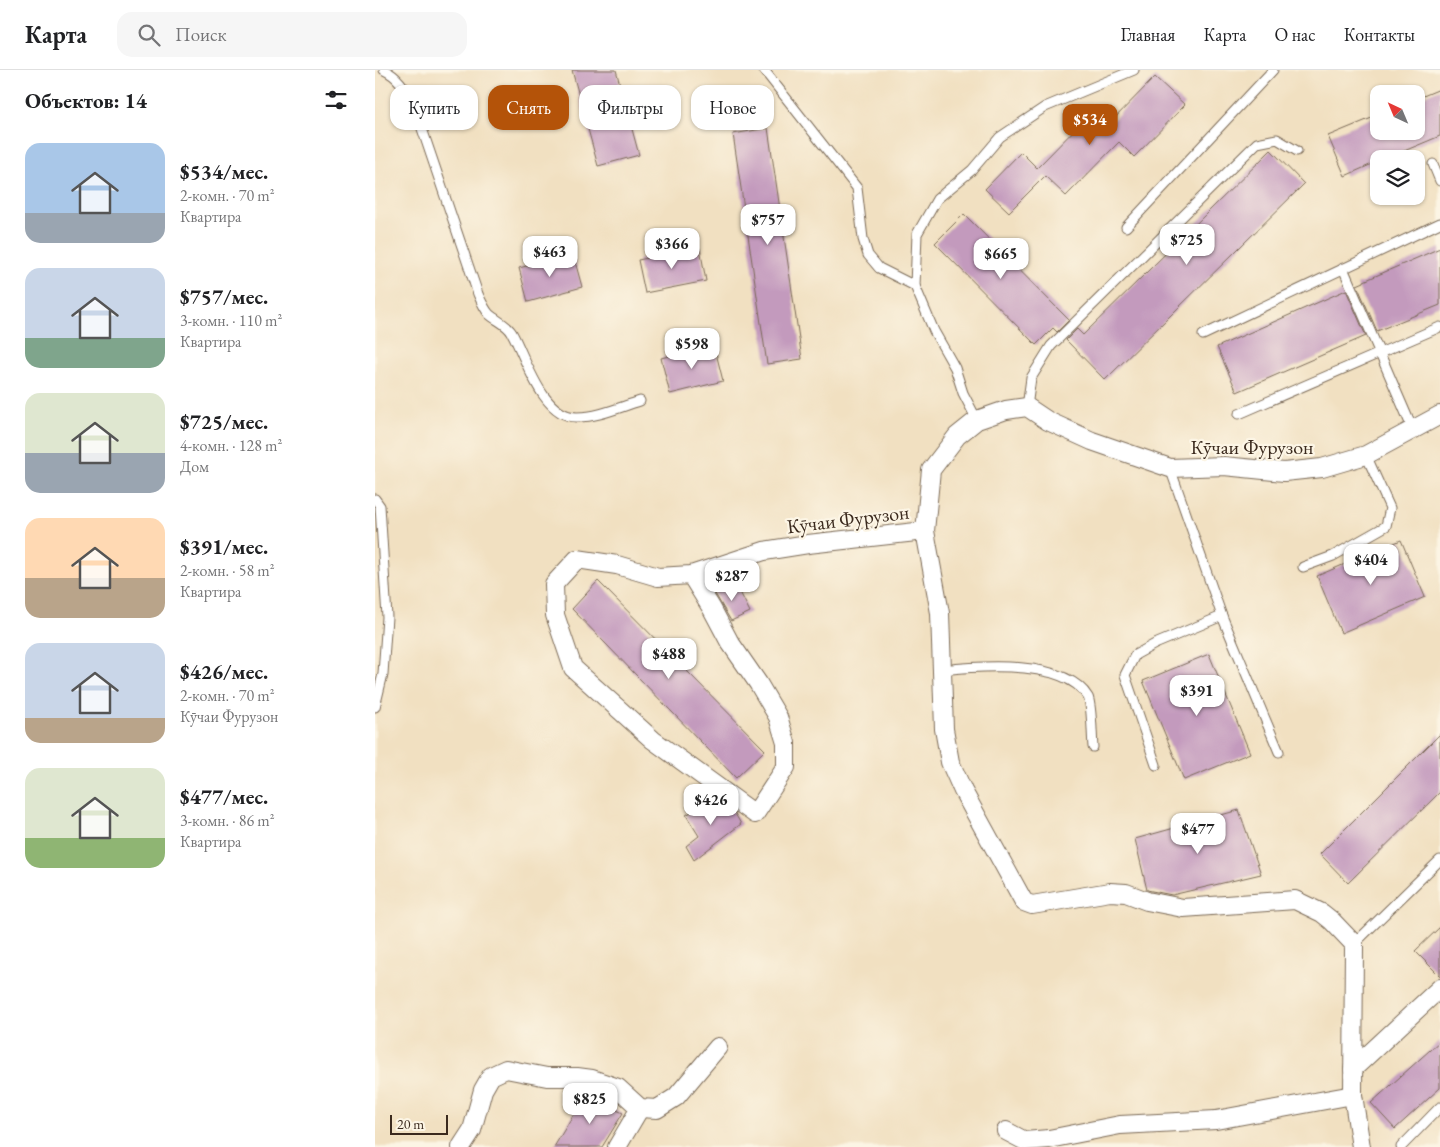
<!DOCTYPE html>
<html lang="ru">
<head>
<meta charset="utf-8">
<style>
	:root { --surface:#fff; --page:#f6f6f6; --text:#202124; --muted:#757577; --line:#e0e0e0; --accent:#b45309 }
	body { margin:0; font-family:"EB Garamond",serif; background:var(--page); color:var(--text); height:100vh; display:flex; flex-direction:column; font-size:19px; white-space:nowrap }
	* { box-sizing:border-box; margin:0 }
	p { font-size:16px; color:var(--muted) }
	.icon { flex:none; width:28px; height:28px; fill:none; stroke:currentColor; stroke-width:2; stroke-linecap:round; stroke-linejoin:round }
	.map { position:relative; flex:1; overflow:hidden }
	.details { display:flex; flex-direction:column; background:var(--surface); width:375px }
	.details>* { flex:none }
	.guide { position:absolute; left:15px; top:15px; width:475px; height:45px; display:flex; gap:10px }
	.needle { width:32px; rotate:316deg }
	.fabs { position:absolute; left:995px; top:15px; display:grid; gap:10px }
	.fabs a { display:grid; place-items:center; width:55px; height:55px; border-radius:10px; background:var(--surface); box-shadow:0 1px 4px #0004; font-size:25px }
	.scale { position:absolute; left:15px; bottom:12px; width:58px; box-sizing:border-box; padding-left:5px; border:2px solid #3b2a1e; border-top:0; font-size:14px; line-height:18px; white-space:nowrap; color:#3b2a1e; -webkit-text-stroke:4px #fcf5e5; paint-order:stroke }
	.price { position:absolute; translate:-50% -42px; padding:0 11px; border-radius:10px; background:#fff; color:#222; font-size:16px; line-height:32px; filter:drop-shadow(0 1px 2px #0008) }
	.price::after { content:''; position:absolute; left:50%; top:30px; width:15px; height:11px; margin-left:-8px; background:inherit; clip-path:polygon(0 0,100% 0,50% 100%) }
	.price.current { background:var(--accent); color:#fff }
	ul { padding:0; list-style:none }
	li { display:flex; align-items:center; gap:15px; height:125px; padding:0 25px }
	li span { display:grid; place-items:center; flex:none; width:140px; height:100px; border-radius:15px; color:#555 }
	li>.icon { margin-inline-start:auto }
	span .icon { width:60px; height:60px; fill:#fffc; stroke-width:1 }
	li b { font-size:21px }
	h2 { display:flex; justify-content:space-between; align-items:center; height:60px; padding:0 25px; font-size:21px }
	.tag { padding:0 18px; border-radius:15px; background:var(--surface); box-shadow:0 1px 4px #0004; font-size:18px; line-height:45px }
	.tag.current { background:var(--accent); color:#fff }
	header { display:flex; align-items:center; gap:30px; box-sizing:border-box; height:70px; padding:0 25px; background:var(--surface); border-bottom:1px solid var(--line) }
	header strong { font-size:24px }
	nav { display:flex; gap:28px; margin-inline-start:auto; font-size:18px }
	.search { width:350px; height:45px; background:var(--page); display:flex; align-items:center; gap:12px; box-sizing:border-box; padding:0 18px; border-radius:15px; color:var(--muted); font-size:19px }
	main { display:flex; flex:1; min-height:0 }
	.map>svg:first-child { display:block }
	.building { fill:#c39abd }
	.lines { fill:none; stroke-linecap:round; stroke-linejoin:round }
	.lane-casing { stroke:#7b6a57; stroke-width:11 }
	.street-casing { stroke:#7b6a57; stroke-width:20 }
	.lane { stroke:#fff; stroke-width:9 }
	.street { stroke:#fff; stroke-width:18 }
	.labels { text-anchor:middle; stroke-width:4.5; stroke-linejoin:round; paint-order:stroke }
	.street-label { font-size:20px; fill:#3b2a1e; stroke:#fcf5e5 }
</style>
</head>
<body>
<header>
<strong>Карта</strong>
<div class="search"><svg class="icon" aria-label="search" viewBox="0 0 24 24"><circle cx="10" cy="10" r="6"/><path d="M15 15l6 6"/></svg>Поиск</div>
<nav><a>Главная</a><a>Карта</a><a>О нас</a><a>Контакты</a></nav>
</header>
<main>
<section class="details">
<h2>Объектов: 14<svg class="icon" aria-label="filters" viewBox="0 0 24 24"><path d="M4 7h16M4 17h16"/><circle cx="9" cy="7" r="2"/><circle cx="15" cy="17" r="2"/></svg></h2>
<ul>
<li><span style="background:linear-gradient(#a9c7e8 70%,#9aa5b1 0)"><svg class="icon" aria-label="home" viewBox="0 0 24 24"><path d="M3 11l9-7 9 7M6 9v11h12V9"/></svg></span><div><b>$534/мес.</b><p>2-комн. · 70 m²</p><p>Квартира</p></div></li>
<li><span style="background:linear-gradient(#c9d6e8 70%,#7fa58c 0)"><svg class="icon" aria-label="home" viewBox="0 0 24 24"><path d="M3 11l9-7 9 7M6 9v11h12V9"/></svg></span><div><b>$757/мес.</b><p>3-комн. · 110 m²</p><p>Квартира</p></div></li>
<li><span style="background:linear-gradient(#dfe7d0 60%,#9aa5b1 0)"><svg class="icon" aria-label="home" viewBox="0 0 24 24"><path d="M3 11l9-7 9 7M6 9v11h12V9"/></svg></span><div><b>$725/мес.</b><p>4-комн. · 128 m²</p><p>Дом</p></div></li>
<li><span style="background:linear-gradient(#ffd9b3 60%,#b9a48a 0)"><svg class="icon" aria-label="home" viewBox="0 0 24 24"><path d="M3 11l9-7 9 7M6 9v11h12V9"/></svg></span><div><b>$391/мес.</b><p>2-комн. · 58 m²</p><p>Квартира</p></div></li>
<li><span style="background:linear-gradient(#c9d6e8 75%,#b9a48a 0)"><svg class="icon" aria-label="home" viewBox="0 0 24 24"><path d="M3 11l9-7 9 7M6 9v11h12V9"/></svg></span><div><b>$426/мес.</b><p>2-комн. · 70 m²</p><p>Кӯчаи Фурузон</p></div></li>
<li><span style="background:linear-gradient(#dfe7d0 70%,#8fb573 0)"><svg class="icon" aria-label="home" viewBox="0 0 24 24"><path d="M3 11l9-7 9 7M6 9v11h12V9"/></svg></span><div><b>$477/мес.</b><p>3-комн. · 86 m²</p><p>Квартира</p></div></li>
</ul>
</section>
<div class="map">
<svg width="1065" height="1077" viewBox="0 0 1065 1077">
	<rect width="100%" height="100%" fill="#fcf5e5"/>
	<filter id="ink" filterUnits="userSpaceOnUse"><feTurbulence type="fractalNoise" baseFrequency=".02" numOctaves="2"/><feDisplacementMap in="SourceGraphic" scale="10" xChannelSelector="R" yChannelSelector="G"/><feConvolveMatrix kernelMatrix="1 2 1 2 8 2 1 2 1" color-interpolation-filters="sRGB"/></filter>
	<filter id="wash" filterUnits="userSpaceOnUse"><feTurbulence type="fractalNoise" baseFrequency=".0096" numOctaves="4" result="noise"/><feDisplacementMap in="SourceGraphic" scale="20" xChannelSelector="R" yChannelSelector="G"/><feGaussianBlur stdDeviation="1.12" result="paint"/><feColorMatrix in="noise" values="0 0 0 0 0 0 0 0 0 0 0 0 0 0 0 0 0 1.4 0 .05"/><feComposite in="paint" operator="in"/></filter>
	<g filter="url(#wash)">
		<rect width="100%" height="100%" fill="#f1e0c1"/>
		<g id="blocks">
			<g class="building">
				<path d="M197,0H241L264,85L223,96Z"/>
				<path d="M780,7L810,35L759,87L744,72L691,126L670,106L634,142L610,119L646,82L662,98L715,44L730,58Z"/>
				<path d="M1065,19V66L1010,89H1004V91L970,106L953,66L1004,45V61H1041V29Z"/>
				<path d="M393,58L427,289L392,294L358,64Z"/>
				<path d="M896,80L929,114L730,310L691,270L702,259L708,265Z"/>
				<path d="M589,144L694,250L682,262L678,258L661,275L560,173Z"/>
				<path d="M325,178L331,211L270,223L263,190Z"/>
				<path d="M1065,178V235L1002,261L982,215L989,212V211Z"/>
				<path d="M198,184L207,217L153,232L144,198Z"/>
				<path d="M971,220L991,266L862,322L842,277Z"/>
				<path d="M339,275L348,311L295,324L286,288Z"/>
				<path d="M1026,470L1050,527L966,563L942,506Z"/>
				<path d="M223,511L390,680L361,708L197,539Z"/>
				<path d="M360,512L375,542L356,551L339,522Z"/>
				<path d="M834,584L875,683L809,710L768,611Z"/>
				<path d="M1065,664V722L973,813L945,784Z"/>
				<path d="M340,728L359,742L366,754L319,790L311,776L324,766L311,745Z"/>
				<path d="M864,740L886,804L797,825L772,820L760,769Z"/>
				<path d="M1065,857V906L1040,881Z"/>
				<path d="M1065,971V1018L1020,1059L996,1033Z"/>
				<path d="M210,1025L248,1043L227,1077H179Z"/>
			</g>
		</g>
	</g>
	<g filter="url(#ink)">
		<use href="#blocks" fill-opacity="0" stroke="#7b6a57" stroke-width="1"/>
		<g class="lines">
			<defs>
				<g id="lane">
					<path d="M9,0C24,7 30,19 38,32L103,224C106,231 109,238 114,244C122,251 132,254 137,263C151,288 167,347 202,347C224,347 245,337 265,331"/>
					<path d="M389,0L482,118L488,169L493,185L504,198L540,216"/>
					<path d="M1058,94L1065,111"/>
					<path d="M751,157L898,0"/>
					<path d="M968,198L1038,360"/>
					<path d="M828,265L1065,153"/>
					<path d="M652,337L656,308L676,276L882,73L902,69L922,81"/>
					<path d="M864,344L1065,257"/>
					<path d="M602,350L588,323L580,298L559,261L540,216L542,164L562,129L597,100L625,67L670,37L759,0"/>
					<path d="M795,398L847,546L904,682"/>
					<path d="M0,429L5,436L12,547L8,604L0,637"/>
					<path d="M928,497L958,486L1011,456L1015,438L991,385"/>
					<path d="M567,600C605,596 690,589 713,627C717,635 717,667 718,677"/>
					<path d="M781,695L750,605L760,585L780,574L847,546"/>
					<path d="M979,874L1065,790"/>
					<path d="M1026,1077L1065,1037"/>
				</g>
				<g id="street">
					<path d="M550,461L565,543L569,659L575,692L588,721L649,832L657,835L735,822L751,823L772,831L808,838L920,830L947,843L957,851L979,874L978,1025L986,1077"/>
					<path d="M316,505L337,539L354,571L383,613L403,647L411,673V697L380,744L278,670L198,598L180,545L179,514L202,489L242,495L283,507L316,505L389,481L433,474L550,461L556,400L582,366L602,350L631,340L652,337L673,351L717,371L795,398L849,396L909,402L947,398L991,385L1065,345"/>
					<path d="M978,999L1065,918"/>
					<path d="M631,1061L650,1071L674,1069L745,1055L841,1050L978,1025"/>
					<path d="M86,1077L97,1060L108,1020L116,1006L131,999L172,1007H202L217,1009L243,1018L265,1038L282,1039L301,1027L343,977"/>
					<path d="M242,1077L265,1038"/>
				</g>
			</defs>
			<use href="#lane" class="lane-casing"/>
			<use href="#street" class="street-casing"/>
			<use href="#lane" class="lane"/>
			<use href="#street" class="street"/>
		</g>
	</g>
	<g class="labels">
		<g class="street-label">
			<text x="877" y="384">Кӯчаи Фурузон</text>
			<text transform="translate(473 449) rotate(-7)" y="7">Кӯчаи Фурузон</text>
		</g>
	</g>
</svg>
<div class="fabs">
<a><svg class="needle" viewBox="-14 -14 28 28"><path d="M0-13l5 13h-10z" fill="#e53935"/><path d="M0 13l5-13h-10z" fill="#757577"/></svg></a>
<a><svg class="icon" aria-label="layers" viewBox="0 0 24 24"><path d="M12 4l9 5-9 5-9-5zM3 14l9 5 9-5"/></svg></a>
</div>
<div class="scale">20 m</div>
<b class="price current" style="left:715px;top:76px">$534</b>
<b class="price" style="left:393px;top:176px">$757</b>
<b class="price" style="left:812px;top:196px">$725</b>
<b class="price" style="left:297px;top:200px">$366</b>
<b class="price" style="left:175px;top:208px">$463</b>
<b class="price" style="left:626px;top:210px">$665</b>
<b class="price" style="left:317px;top:300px">$598</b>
<b class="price" style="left:996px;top:516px">$404</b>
<b class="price" style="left:357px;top:532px">$287</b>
<b class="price" style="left:294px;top:610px">$488</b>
<b class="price" style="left:822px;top:647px">$391</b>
<b class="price" style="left:336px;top:756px">$426</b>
<b class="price" style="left:823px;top:785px">$477</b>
<b class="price" style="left:215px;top:1055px">$825</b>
<div class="guide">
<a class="tag">Купить</a>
<a class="tag current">Снять</a>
<a class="tag">Фильтры</a>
<a class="tag">Новое</a>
</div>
</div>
</main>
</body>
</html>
